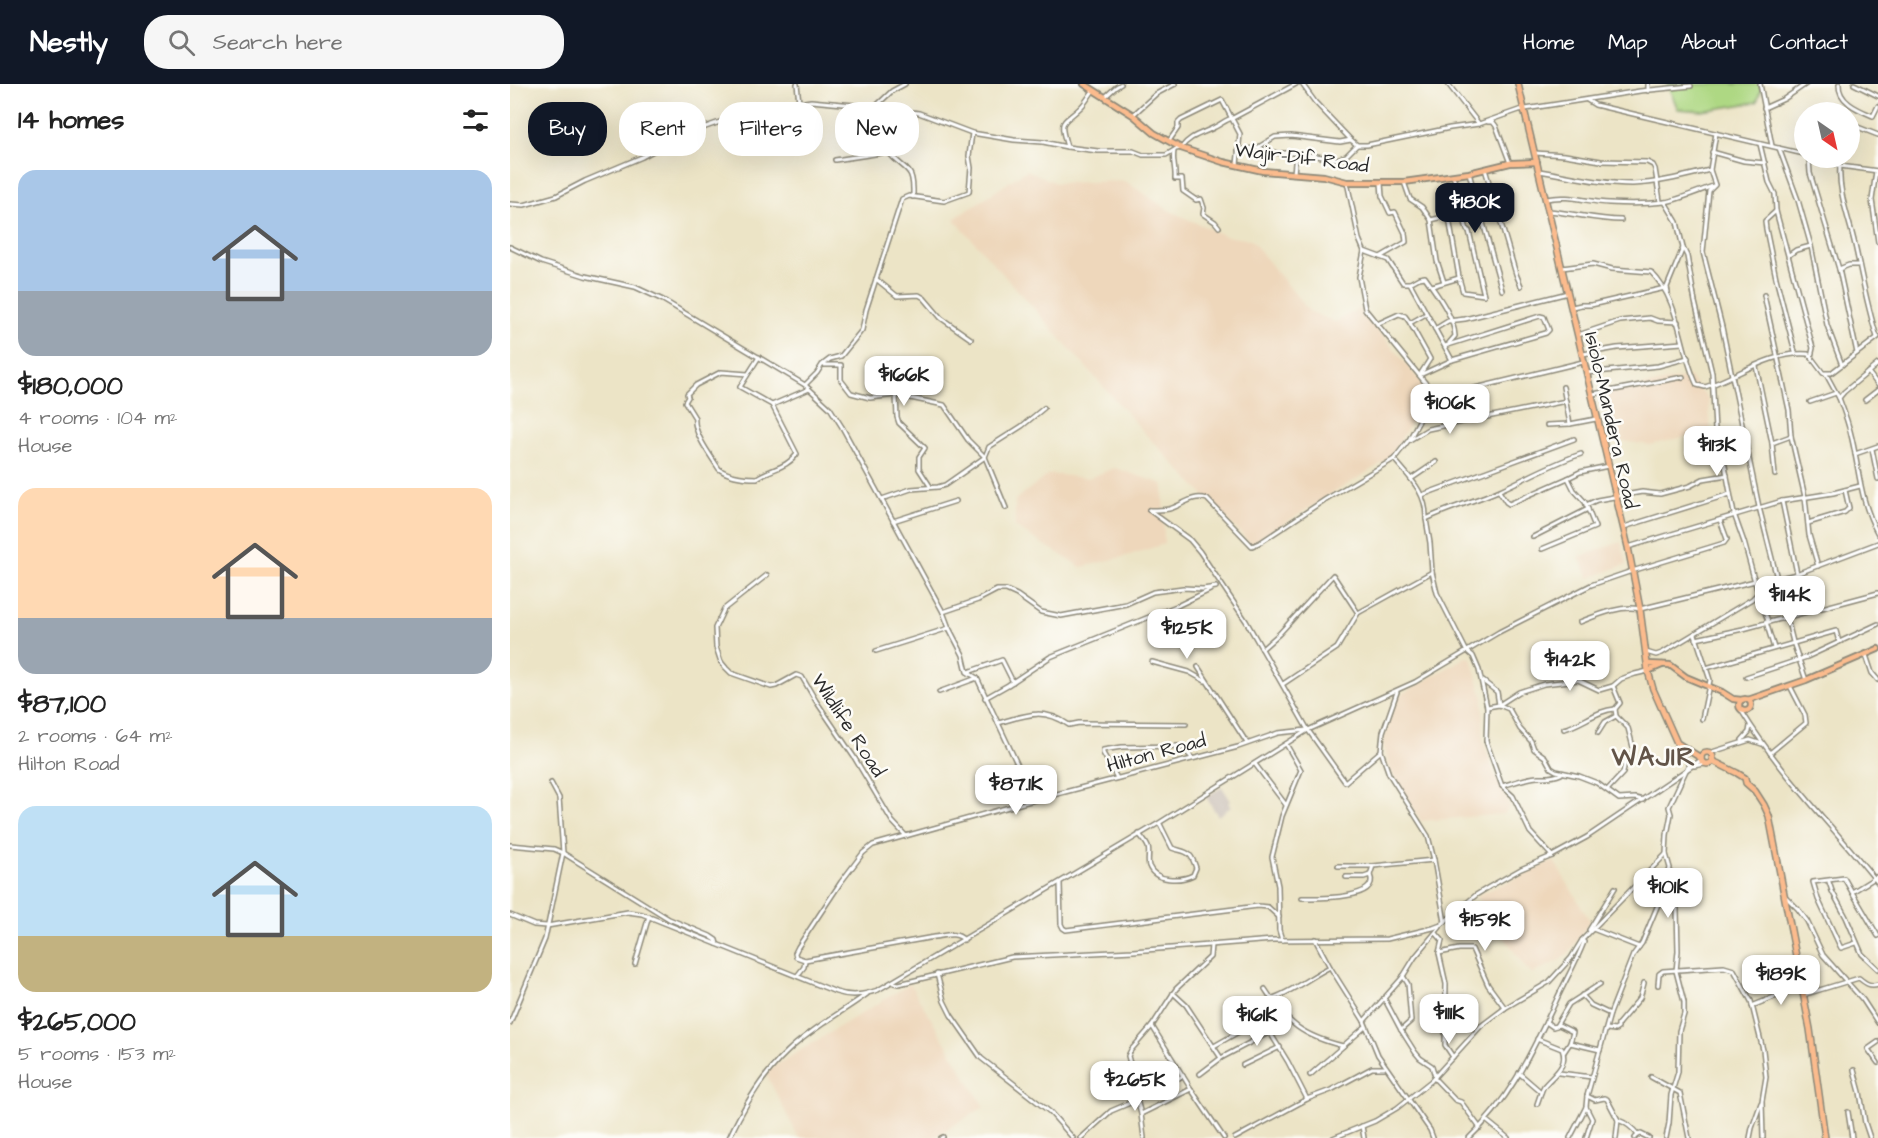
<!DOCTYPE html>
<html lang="en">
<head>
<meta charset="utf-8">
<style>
	:root { --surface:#fff; --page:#f6f6f6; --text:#222; --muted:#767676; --accent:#111827 }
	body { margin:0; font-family:"Architects Daughter",sans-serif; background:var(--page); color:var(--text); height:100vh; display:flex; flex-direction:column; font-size:22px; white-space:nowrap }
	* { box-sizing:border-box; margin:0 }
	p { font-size:20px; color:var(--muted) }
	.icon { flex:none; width:33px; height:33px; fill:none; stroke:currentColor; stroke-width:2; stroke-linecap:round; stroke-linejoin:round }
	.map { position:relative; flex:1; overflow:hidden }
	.drawer { display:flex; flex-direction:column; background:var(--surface); width:510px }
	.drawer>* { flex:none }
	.guide { position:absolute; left:18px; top:18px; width:570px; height:54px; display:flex; gap:12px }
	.needle { width:39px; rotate:146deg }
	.controls { position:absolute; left:1284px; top:18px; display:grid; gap:12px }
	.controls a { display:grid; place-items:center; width:66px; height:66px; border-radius:50%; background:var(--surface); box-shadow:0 6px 24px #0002; font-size:30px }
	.price { position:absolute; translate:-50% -51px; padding:0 14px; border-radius:12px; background:#fff; color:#222; font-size:20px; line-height:39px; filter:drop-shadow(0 2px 3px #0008) }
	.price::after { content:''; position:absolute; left:50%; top:36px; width:18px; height:14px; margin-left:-9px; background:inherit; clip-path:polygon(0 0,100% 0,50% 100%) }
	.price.current { background:var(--accent); color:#fff }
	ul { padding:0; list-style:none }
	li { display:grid; align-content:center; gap:12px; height:318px; padding:0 18px }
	li span { display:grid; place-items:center; height:186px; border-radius:18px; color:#555 }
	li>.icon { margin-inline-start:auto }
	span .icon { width:108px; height:108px; fill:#fffc; stroke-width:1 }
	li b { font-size:26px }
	h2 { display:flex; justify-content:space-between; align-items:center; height:72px; padding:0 18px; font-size:26px }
	.pill { padding:0 21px; border-radius:24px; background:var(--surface); box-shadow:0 6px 24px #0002; font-size:21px; line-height:54px }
	.pill.current { background:var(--accent); color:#fff }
	header { display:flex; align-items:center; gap:36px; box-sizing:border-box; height:84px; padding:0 30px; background:var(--accent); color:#fff }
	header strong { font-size:28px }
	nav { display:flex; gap:33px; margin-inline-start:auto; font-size:21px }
	.search { width:420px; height:54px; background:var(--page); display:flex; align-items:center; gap:15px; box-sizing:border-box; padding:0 21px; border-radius:24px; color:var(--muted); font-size:22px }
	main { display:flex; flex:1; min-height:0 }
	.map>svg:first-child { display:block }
	.built { fill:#eed7bb }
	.industrial { fill:#ccc2b9 }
	.green { fill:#aed883; stroke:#6c8257; stroke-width:1.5 }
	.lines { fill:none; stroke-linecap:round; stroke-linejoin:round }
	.minor-casing { stroke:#8c8878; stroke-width:6 }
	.major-casing { stroke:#8c8878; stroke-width:8 }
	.highway-casing { stroke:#8c8878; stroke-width:8 }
	.minor { stroke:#fff; stroke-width:3 }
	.major { stroke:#fbbb8d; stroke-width:4.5 }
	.highway { stroke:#fbbb8d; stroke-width:5 }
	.labels { text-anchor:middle; stroke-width:5; stroke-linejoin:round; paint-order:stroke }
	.street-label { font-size:20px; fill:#2b2b2b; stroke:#fdfcf7 }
	.district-label { font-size:26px; font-weight:bold; letter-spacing:1.5px; fill:#625448; stroke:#fdfcf7 }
</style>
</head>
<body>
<header>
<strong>Nestly</strong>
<div class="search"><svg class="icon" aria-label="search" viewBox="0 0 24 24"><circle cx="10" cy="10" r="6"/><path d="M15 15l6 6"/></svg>Search here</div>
<nav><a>Home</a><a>Map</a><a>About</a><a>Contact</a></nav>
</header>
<main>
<section class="drawer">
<h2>14 homes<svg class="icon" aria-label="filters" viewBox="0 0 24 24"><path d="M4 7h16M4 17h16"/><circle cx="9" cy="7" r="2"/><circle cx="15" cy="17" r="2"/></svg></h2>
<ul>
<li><span style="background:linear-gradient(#a9c7e8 65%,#9aa5b1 0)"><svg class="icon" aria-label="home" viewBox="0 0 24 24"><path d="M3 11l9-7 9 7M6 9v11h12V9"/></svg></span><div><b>$180,000</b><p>4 rooms · 104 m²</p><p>House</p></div></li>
<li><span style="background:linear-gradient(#ffd9b3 70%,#9aa5b1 0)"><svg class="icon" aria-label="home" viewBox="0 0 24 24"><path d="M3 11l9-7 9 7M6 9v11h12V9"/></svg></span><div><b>$87,100</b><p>2 rooms · 64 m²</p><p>Hilton Road</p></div></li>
<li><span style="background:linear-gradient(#bfe0f5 70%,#c2b280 0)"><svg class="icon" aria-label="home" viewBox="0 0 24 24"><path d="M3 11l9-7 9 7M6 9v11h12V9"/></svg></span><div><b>$265,000</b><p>5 rooms · 153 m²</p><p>House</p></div></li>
</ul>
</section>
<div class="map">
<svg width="1368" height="1054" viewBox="0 0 1368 1054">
	<rect width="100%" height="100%" fill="#fdfcf7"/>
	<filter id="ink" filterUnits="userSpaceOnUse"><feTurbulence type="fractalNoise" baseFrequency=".0167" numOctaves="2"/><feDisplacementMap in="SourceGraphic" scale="12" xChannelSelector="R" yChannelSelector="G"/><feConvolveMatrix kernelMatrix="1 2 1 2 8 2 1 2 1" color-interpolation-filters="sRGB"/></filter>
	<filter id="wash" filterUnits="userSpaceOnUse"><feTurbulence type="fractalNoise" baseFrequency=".008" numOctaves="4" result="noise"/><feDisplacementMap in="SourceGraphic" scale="24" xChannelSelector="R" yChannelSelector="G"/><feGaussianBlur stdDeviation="1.35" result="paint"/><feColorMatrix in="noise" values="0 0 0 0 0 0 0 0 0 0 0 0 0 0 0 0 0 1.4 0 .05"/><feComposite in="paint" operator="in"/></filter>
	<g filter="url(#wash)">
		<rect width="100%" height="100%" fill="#ece4c6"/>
		<g class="built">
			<path d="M517,86L546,99L615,97L660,127L715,152L741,156L799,227L825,238L850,224L926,316L909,324L880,374L741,460L640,355L444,135Z"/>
			<path d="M1179,293L1198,314L1201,347L1140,361L1106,356L1095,309Z"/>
			<path d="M605,384L653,400L654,460L613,473L571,483L505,443V416L539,390L578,394Z"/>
			<path d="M1111,458L1117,480L1079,494L1069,473Z"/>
			<path d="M956,573L961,574L973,614V655L983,686L1000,722L994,730L911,737L880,686L873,660L881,631L887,613Z"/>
			<path d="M1044,777L1080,837L1060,868L1050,876L1022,890L1014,882L966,812Z"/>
			<path d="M400,900L474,1023L422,1054H289L255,988Z"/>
		</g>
		<path class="industrial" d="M712,703L721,717L718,719L721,723L708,732L696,713Z"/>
		<path class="green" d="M1157,0H1250L1251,5L1247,18L1192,27L1168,25Z"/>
	</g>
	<g filter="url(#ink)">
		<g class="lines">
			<defs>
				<g id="minor">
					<path d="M287,0L289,18"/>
					<path d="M792,0L805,18L841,56L847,61H857L940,44L969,40L1009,26L1130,7L1181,2"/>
					<path d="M938,0L969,40"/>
					<path d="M1138,0V7"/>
					<path d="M1250,0L1262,62"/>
					<path d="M1329,0C1328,18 1349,26 1363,32L1368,22"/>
					<path d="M1344,0L1368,12"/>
					<path d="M595,13L606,3L611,0"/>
					<path d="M1077,16L1085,21L1294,70"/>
					<path d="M365,23L409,29L462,49L504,56L533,58L557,63L588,67H623L633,71H656L666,65L671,64C680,51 692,50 705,43C712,40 716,35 723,34L786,0"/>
					<path d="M1254,24L1274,15L1296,0"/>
					<path d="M623,31L646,10L665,0"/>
					<path d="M978,38H983L986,42L1000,79"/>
					<path d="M1340,40L1368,51"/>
					<path d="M1206,49L1200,86L1205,101L1199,107L1193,168L1212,243L1249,423L1283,558L1296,596"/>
					<path d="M659,57L668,44V39L671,36L712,16L730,50L727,81"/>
					<path d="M1250,60L1259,98L1265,110L1266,127L1303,264L1301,273L1313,289H1321L1368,253"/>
					<path d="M557,63C548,33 553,41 571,23C576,18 579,12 583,7"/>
					<path d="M747,64L767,69H786L826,75L836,72L847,61"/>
					<path d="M1269,64L1288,116L1301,162L1317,241L1332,281"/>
					<path d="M728,66L747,64L765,53L781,52L830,58L841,56"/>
					<path d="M664,67C662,77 666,85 665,95H672L673,107L686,116L691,115L694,124L693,130L705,138L709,143"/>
					<path d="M1202,68L1234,77L1255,79"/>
					<path d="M1025,69L1055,71L1091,77L1137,78L1143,81L1145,85L1150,117"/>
					<path d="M1299,74L1300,89L1329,185L1347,269"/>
					<path d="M1307,74L1330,82L1368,87"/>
					<path d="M325,76L378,68C396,89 404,80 403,113"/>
					<path d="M1330,82C1328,109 1339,134 1345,161C1352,192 1357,222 1367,253"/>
					<path d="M975,85L1006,190L1011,202"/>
					<path d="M1029,87C1060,92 1091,100 1122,100C1149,99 1175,92 1200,86"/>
					<path d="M1366,87L1362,116L1368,158"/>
					<path d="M784,89L786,70"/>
					<path d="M959,89L992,206"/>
					<path d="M837,98L849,155L854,167L849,193L855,225L931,318L961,305L1073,278"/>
					<path d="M894,98L900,115L912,123L921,136L927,177L934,198"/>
					<path d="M1036,115C1058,110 1077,118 1099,119C1117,120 1137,120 1155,118C1165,117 1192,106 1203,102"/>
					<path d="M1155,118L1167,138L1173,164L1157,203L1158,208"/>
					<path d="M0,120L14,121L46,112L75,97L132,73L170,52L244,26L301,17L365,23L382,7L395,0"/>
					<path d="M1038,127C1063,129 1086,136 1111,136"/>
					<path d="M1266,127L1255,137L1256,145L1266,194L1285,268"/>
					<path d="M921,136L933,133L939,134L949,193"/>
					<path d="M0,163L31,178L75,192L125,203L153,216L295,301L320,324L332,343L433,528L439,544L453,571L457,588L467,594L524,716"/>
					<path d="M854,167L878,176L893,199H900L942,276"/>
					<path d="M1279,171L1286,166L1301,162"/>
					<path d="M870,173L896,158L895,149L885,128L880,129L872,112L871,99"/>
					<path d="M1052,184L1083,180L1102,185L1141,188C1171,218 1169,264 1187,301L1195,303L1204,300C1234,288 1265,267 1298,270L1301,273"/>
					<path d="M1329,185L1339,181H1349"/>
					<path d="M366,195L387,212L409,211L414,214L431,234L461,255"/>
					<path d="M900,199L909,194L915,193C926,209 944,232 945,252L939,259"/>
					<path d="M922,202L949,194L953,208L974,211L959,147L957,146L943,91"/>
					<path d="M1254,211L1279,326L1281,352L1295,413L1299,451L1308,482"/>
					<path d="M1062,223L1071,221H1081L1155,204"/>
					<path d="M900,239L920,275L911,289"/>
					<path d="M867,240L889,230L895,232L900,239L916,230"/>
					<path d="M925,245L938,237L955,235L1058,209"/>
					<path d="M1068,251L1110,237L1140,234L1148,237L1168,238"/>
					<path d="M1073,270L1107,264L1172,259"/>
					<path d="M1368,280L1334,308L1329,314C1334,327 1339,341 1342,355C1350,390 1350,417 1368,450"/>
					<path d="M314,281H331V296L341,309L360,314L386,311L434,321L458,356L475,373L496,424"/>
					<path d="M1246,282L1262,359L1265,391"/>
					<path d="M1358,288L1368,301"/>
					<path d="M1076,289L1148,282L1178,274"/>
					<path d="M238,290L211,288L186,301L177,310L178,313L175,318L185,334C183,349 201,372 209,385C220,393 234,394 247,394C260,385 277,384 287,370L262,321L230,303L249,273"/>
					<path d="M1316,290L1329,314"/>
					<path d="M910,291L942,276L1036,249L1039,246L1034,233L1030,232L935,262"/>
					<path d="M295,301L307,289L312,281L320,275L331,272L352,246L356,226L392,115L399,112L434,117L459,108L461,84L459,72L462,49"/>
					<path d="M1053,303L1060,340"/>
					<path d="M1083,310L1173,293"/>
					<path d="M386,311L387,333L389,339L415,364L409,373V385L420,402"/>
					<path d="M1355,316L1368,306"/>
					<path d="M1300,318L1326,309"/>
					<path d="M262,321L299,305"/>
					<path d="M1037,341L1060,340L1086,335"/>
					<path d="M899,356L911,333L930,318"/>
					<path d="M1262,359L1281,352"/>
					<path d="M1362,365L1368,395"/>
					<path d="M1345,370L1368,362"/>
					<path d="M901,395L926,378"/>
					<path d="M989,407L996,418L999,420L1058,394"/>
					<path d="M912,411L1064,355"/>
					<path d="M372,415L401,405L428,403L435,401L475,373L479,363L512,342L534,324"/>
					<path d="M1272,417L1295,528"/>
					<path d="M1076,421L1087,416L1132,408L1150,410L1180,402L1193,395L1217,391"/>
					<path d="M639,426L680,456L690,468L736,537L798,646L835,698L871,667"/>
					<path d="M639,426C645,426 653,426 659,425C672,422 682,410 697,415L742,462L751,458L816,415L884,375"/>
					<path d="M916,435C917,409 900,394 884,375L898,357L918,345L1056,317"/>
					<path d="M383,437L446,417"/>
					<path d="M1298,439L1335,428L1339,424L1335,406"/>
					<path d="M1114,443L1220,410"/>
					<path d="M1023,453L1078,425"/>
					<path d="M1118,463L1272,417L1323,409L1350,402"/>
					<path d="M1032,465L1085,443L1075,418L1064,406L1058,394L1070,388L1098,382"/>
					<path d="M257,491L214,525L205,544L206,563L211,578L216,584L221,589L261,603L266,602L286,591L292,593L306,617L344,673L382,737L396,752"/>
					<path d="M1246,500L1286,490L1368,459"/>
					<path d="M1248,509L1258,537"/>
					<path d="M433,528L468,516L487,506H496L507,511L531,528L551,532L616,520L643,508L673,504L693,505L706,503"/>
					<path d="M1070,538C1088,531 1110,521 1130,525L1245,497"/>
					<path d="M1256,538L1264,564"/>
					<path d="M1185,550L1200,596L1192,635"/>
					<path d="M1186,555L1233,545L1368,509"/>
					<path d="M752,565L769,550L823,491L848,529"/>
					<path d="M366,567L439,544"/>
					<path d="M1136,568L1146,571L1152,569L1242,515L1248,509L1234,458L1224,430L1214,376L1205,346L1202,289L1185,218L1177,172L1173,164"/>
					<path d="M1356,571L1362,589L1368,596"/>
					<path d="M642,578L679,588L695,597"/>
					<path d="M688,583L737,659"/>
					<path d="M1196,584L1326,547L1329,558"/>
					<path d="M458,588L492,576L503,598"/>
					<path d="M1236,593L1297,573L1368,540"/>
					<path d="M973,597L987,608L989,621L999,625L1010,645L1021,657L1024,665L1035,673L1041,684L1046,687L1069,692L1087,699L1109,715L1125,714L1133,716"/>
					<path d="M773,600L827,564L848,529L922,488"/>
					<path d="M429,608L467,594"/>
					<path d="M887,608L873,648L871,667L879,690L918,752L924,776L935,838"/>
					<path d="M475,614L498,601L540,573L669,521L700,506"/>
					<path d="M977,623L989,621L1009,608L1034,600L1068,596L1089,606L1103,602L1111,595L1125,590L1138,587"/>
					<path d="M1231,626C1269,689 1322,741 1368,799"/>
					<path d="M488,639C516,631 533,623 559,641L569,639L676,640"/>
					<path d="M1054,645C1071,641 1087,626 1105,625"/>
					<path d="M1088,649L1095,638L1106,632"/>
					<path d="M1232,656L1239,648L1240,642"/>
					<path d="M1199,669L1240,656L1252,660"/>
					<path d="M1260,669L1296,639L1295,631L1280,602"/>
					<path d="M745,680L776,721"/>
					<path d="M1184,682L1194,680"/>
					<path d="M607,694L593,669V666L612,663L669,662L672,663L682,674"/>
					<path d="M992,702C1003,699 1015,694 1027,693C1036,693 1042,694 1051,690"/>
					<path d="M1098,705L1113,689L1115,678L1124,667L1118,644L1106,632L1105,625L1110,619L1103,602"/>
					<path d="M629,750C632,754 636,758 638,763C640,769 637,776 639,782C645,798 671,797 683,791L686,784C680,765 676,769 662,764L650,740"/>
					<path d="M0,761L44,765L53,769L159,835L200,852L206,856L207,860"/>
					<path d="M1042,772L1020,748L1003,712L992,702L976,657L977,623L969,586L963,572L956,566L927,509L922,488L920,459L916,435C940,423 966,417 990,406C1017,394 1043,379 1071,370"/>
					<path d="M828,782H863L924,776"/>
					<path d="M1368,792L1342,808L1368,852"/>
					<path d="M836,793H854L860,791"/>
					<path d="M1319,798L1322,807L1336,833L1352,870L1368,885"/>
					<path d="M550,799L551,840L553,844L556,846L748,822L758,823L769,833"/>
					<path d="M1342,808L1334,794L1303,798L1308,815L1329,860L1331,864L1346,859"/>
					<path d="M1275,812L1288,825L1297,837L1313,871L1353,916L1368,939"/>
					<path d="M792,814C806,814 871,816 860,791L863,782"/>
					<path d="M948,826L960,845"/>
					<path d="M0,831L24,841L37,842L118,828L132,830L326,908C341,913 353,911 368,906L649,739L798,646L905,598L989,548L1081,501L1122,487L1214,459L1217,455L1210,436"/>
					<path d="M958,841L972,839L982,849"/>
					<path d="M1083,845L1129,863"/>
					<path d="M1079,846L1105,804"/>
					<path d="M926,849L932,856L929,869L936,900L935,961L943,973"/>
					<path d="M805,855L820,883L854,937L868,971L920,1046L923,1054"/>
					<path d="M772,856L769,846L768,802L762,773L772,732L791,686L776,660"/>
					<path d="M929,869L949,865H962L978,901L995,924"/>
					<path d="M295,876L424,853C434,852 446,847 454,856"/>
					<path d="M125,880L139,832"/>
					<path d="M427,890L434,917L441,931L471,974L540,1028L563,1054"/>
					<path d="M287,892L294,883L295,876L286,873L285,869L288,863L331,798L353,769L363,761L524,716L728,663L768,649L797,646"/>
					<path d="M384,899L389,900L502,873L623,867L763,856L877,855L923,844L931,841L966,811L979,803L1011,785L1042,772L1077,753L1191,676"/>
					<path d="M1148,901L1149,890L1153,887L1214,883L1224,886L1241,917L1253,966L1256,993L1252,1017L1253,1054"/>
					<path d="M755,905C777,940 793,952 833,962"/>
					<path d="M663,909L676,921L711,974"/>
					<path d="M1072,911L1081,921L1100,930"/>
					<path d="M1293,911L1349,894C1355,899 1360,903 1368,900"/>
					<path d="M874,914L891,946L905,968L910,974L922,982L925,993"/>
					<path d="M761,915C782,908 800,893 820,883"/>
					<path d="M1242,922L1291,902"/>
					<path d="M854,937L892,894L905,873L930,843"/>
					<path d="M1036,938L1043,943L1046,942L1059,920L1090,900"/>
					<path d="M0,939L35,855L53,769L49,714L41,699"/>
					<path d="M642,942L681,1005L714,1054"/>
					<path d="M1046,942L1049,941L1063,948L1060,959L1054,968"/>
					<path d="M1097,945L1105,946L1108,944V940L1130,914L1134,899"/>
					<path d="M891,946L901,937L898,900L893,892"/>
					<path d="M1368,958L1358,965L1368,979"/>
					<path d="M1060,959L1090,966"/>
					<path d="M704,962L748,937H753L778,978L797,1015"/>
					<path d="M733,981L770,963"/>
					<path d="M1344,986L1350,1008L1355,1039L1360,1054"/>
					<path d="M1009,989L1031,1008"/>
					<path d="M1049,989L1082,993"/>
					<path d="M690,990L711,974L760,948"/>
					<path d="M800,991L855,943"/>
					<path d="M1141,993L1170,1009L1179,1054"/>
					<path d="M924,994L945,1016L951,1018L970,1044"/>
					<path d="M662,997L666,1012"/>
					<path d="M1077,1012L1085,1016L1094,1014L1097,1015L1108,1036C1117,1039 1122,1043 1128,1051L1125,1054"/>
					<path d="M629,1013L618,972L621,966L642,942L666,905L700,873L701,861"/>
					<path d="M627,1016L631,1030L634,1054"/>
					<path d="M1027,1020C1029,1015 1031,1007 1034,1002C1043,991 1059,982 1052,965L1027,955"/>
					<path d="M1076,1023L1082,1035L1076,1054"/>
					<path d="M1338,1028L1342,1054"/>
					<path d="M631,1030L681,1005"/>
					<path d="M977,1037L998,1054"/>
					<path d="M852,1042L854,1054"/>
					<path d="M1128,1051L1131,1050L1139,1054"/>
					<path d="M219,1054C233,1024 253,990 278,967C302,944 331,929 357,910"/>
					<path d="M431,1054L433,1053"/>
					<path d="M571,1054L601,1027L627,1016L629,1013L673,992"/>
					<path d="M725,1054L797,1015L821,1006L862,984H874"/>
					<path d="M823,1054L865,1037L887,1024L921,997L971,942L995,924L1039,898L1061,874L1072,856L1156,770L1157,751L1161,730L1159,723L1179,680L1168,664L1170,662"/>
					<path d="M959,1054C1000,1016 1022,967 1046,917C1055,897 1066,879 1074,858L1072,856"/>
					<path d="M1060,1054L1076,1023L1077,1012L1100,930L1123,871L1132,859L1154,806L1160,784L1156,770"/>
					<path d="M1106,1054L1108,1036"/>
					<path d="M1156,1054L1159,1039L1161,1011L1168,988L1169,947L1174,930V918L1166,887L1168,867L1167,825L1160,787"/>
					<path d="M1240,1054L1242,1044L1251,1019"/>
				</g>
				<g id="major">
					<path d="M574,0L623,31L644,49L671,64L713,78L753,87L814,92L837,98H894L959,89L1000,79L1027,78"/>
					<path d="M1138,580L1160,581L1176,593L1212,608L1223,615L1232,616"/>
					<path d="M1138,587L1152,581"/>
					<circle cx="1235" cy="621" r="6"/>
					<path d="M1238,616L1296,596L1368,565"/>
				</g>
				<g id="highway">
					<path d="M1008,0L1118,463L1130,525L1138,587L1143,605L1167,659L1191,674"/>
					<circle cx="1197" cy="674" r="6"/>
					<path d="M1202,674L1205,678L1227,689L1235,694L1236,699L1245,707L1254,721L1259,732L1300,945L1315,1054"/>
				</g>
			</defs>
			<use href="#minor" class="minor-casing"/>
			<use href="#major" class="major-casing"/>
			<use href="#highway" class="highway-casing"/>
			<use href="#minor" class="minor"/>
			<use href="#major" class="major"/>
			<use href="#highway" class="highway"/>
		</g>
	</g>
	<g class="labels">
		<g class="street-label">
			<text transform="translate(792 73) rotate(7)" y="7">Wajir-Dif Road</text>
			<text transform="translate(1102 336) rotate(77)" y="7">Isiolo-Mandera Road</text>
			<text transform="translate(339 641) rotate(57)" y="7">Wildlife Road</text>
			<text transform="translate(646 668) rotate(-15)" y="7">Hilton Road</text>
		</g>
		<g class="district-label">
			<text x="1144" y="681">WAJIR</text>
		</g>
	</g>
</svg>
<div class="controls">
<a><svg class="needle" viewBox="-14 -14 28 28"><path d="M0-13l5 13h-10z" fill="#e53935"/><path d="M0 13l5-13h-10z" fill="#767676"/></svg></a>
</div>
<b class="price current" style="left:965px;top:150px">$180K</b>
<b class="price" style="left:394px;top:323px">$166K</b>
<b class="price" style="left:940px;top:351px">$106K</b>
<b class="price" style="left:1207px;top:393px">$113K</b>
<b class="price" style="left:1280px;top:543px">$114K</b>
<b class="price" style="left:677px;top:576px">$125K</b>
<b class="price" style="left:1060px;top:608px">$142K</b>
<b class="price" style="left:506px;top:732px">$87.1K</b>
<b class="price" style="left:1158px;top:835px">$101K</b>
<b class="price" style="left:975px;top:868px">$159K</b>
<b class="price" style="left:1271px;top:922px">$189K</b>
<b class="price" style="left:939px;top:961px">$111K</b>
<b class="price" style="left:747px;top:963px">$161K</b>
<b class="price" style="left:625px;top:1028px">$265K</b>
<div class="guide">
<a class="pill current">Buy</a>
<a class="pill">Rent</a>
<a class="pill">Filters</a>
<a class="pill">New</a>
</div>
</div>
</main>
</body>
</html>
